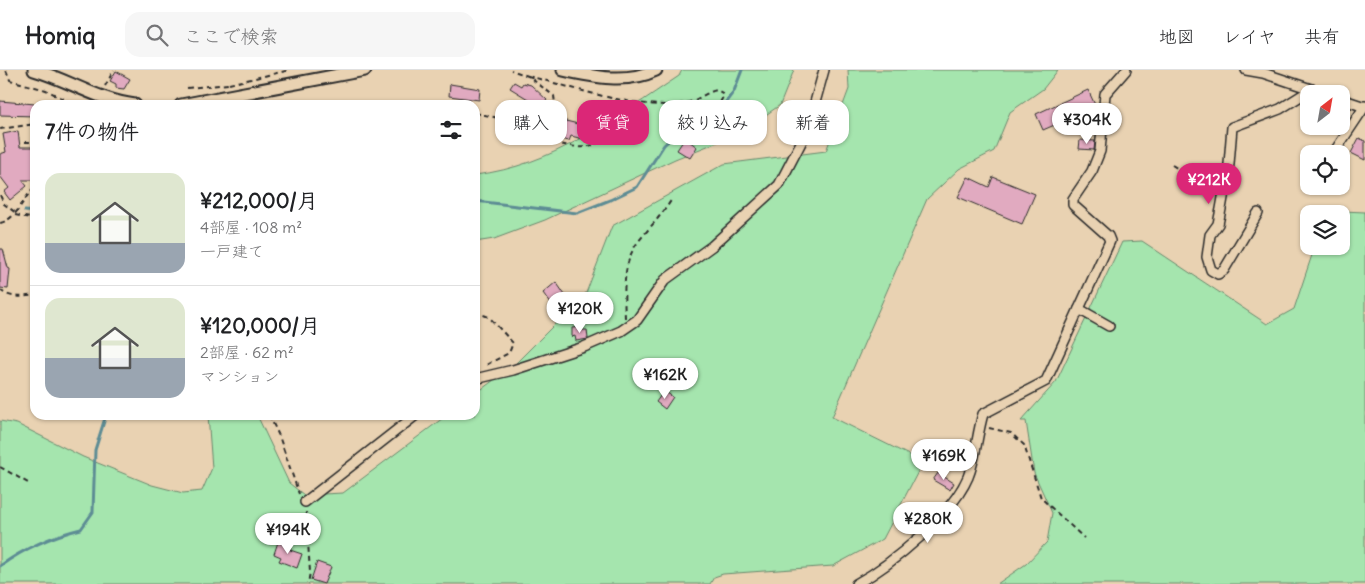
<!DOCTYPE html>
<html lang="ja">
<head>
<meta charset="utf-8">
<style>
	:root { --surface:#fff; --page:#f6f6f6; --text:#202124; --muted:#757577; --line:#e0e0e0; --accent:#db2777 }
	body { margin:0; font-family:Delius,"Klee One",sans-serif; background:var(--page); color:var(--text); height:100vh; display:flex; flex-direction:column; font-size:19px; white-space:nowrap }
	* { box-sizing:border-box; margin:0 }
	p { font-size:16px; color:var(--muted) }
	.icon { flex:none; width:28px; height:28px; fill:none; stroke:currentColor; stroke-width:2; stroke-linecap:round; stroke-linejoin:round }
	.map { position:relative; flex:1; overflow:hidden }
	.drawer { position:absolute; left:30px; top:30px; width:450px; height:320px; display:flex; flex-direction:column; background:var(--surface); border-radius:15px; box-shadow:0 1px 4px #0004 }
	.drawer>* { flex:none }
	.top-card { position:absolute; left:495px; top:30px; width:475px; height:45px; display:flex; gap:10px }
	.needle { width:32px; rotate:31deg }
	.tools { position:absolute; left:1300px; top:15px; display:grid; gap:10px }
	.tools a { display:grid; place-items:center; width:50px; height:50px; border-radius:10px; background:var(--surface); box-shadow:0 1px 4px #0004; font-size:25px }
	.price { position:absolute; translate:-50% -42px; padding:0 11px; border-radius:18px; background:#fff; color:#222; font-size:16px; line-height:32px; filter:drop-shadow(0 1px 2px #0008) }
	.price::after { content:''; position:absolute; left:50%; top:30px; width:15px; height:11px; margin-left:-8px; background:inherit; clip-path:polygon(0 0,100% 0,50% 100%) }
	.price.selected { background:var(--accent); color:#fff }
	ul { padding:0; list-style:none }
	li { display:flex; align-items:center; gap:15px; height:125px; padding:0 15px }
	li+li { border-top:1px solid var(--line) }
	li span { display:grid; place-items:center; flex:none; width:140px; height:100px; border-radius:15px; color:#555 }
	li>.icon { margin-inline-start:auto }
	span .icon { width:60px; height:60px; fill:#fffc; stroke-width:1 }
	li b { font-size:21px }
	h2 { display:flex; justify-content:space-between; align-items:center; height:60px; padding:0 15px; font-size:21px }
	.pill { padding:0 18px; border-radius:15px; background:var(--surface); box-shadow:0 1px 4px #0004; font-size:18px; line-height:45px }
	.pill.selected { background:var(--accent); color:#fff }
	header { display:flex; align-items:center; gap:30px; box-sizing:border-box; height:70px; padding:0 25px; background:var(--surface); border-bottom:1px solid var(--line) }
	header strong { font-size:24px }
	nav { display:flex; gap:28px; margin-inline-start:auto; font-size:18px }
	.search { width:350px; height:45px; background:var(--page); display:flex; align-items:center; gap:12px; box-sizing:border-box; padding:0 18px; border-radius:15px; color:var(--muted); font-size:19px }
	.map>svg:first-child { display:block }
	.green { fill:#a5e5ae; stroke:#68886c }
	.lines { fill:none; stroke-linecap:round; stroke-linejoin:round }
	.stream { stroke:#5d8c94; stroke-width:3 }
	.building { fill:#e1aac0; stroke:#2b2b2b }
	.minor-casing { stroke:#2b2b2b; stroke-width:12 }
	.tertiary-casing { stroke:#2b2b2b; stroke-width:15 }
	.path { stroke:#2b2b2b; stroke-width:2; stroke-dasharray:5 4; stroke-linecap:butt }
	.minor { stroke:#e9d2b2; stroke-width:9 }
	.tertiary { stroke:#e9d2b2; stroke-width:11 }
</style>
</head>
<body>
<header>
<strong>Homiq</strong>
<div class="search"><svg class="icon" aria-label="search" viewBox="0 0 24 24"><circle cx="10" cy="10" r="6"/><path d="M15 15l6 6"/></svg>ここで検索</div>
<nav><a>地図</a><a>レイヤ</a><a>共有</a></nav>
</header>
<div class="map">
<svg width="1365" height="514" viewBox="0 0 1365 514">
	<rect width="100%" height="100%" fill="#e9d2b2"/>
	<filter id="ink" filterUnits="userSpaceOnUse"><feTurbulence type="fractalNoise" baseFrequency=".02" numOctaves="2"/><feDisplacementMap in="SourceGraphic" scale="10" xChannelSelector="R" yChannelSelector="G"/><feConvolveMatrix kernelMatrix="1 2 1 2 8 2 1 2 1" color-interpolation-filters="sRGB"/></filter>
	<g filter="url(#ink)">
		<g class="green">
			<path d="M682,0H794L780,35L740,63L675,89L545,150L494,169L475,172V105C552,96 616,48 679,6Z"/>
			<path d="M848,0H1058L1043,19L1010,42L994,81L959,99L927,129L832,347L923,392L883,469L833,496L723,504L714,507L710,514H0V351L17,354L83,387L152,415L183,423L202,421L212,398L208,345H257L289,413L304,425L343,423L447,345H475V324L513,296L586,223L612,156L724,94L826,81L849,19Z"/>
			<path d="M1342,141L1365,142V514H997L1026,494L1047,472L1052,443L1034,403L1026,351H1021L1056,312L1122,172L1142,171L1267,254L1294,239L1315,176H1341V144H1337Z"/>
		</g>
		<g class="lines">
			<g class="stream">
				<path d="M475,131L577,143L610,130L637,117L664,75L676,64L703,54L717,44L734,21L742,0"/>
				<path d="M25,141L35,142"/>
				<path d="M0,496C25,478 52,466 81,459L93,442L95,380L106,345"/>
			</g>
		</g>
		<g class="building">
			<path d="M116,1L130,9L124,19L116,18V14L110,11Z"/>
			<path d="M514,12L521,16L523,13L531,15L547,30L541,37L510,18Z"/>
			<path d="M450,14L480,19L479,30L449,26Z"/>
			<path d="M1088,20L1096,37L1043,60L1036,44Z"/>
			<path d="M0,31L35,34V46L0,45Z"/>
			<path d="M558,49L590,57L629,54L630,66L591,71L571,66L569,71L551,67Z"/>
			<path d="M18,61L20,77H35V110H22L27,116L10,130L4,122L9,118L0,106V84L6,82L3,64Z"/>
			<path d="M685,68L697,77L690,88L677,80Z"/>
			<path d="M1359,68L1365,71V90L1351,83Z"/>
			<path d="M1080,70L1095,71L1094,80L1079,79Z"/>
			<path d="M968,107L989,117L993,107L1035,124L1022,154L958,127Z"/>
			<path d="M0,179H3L8,198L10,199L8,219L0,218Z"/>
			<path d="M556,212L565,225L552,235L543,223Z"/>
			<path d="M581,257L582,260H587L588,269L576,271L575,266L572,267V258Z"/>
			<path d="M664,321L673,327L665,339L656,332Z"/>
			<path d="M938,403L954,413L950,420L933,410Z"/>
			<path d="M278,472L291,477L290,480L302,484L297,498L279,491L281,487L274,484Z"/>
			<path d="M317,492L331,497L324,514L311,510Z"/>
		</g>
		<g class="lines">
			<defs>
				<g id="minor">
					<path d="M1246,0L1263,3L1326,24"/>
					<path d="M1341,29L1365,37"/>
					<path d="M1333,84L1365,36"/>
					<path d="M1258,143L1224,200L1218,204L1211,200L1207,187L1210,165L1218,154L1221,139L1229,94L1232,57L1280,39L1312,19"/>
					<path d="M1079,239L1109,256"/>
					<path d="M475,309L513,300L584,277L621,261L637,250L665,210L712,176L779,115L807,61L824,0"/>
					<path d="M305,432L416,345"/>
					<path d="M856,514C891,495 952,445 968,407C976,387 977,364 983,344L1046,311L1110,171L1108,166L1073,135V129L1092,101L1100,81L1105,24L1126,0"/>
				</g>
				<g id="tertiary">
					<path d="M34,0C69,10 97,30 135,35"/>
					<path d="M563,0C594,7 627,14 656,0"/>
					<path d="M181,35L365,0"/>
				</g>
			</defs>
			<use href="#minor" class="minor-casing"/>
			<use href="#tertiary" class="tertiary-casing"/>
			<g class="path">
				<path d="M6,0L10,10L46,20L76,35"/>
				<path d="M528,6C573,17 641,42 686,33C697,31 706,22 717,20L724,24C714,52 688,52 663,55"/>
				<path d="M229,14L290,0"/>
				<path d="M105,16L114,0"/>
				<path d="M187,18L229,14"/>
				<path d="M53,35L55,23"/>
				<path d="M475,43L499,48C515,34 533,47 551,41L555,33L554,26L528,6L511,0"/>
				<path d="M499,48L498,52C507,65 561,75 578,77C584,78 591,75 597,74"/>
				<path d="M0,59L35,54"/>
				<path d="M25,72H35"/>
				<path d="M1172,95L1200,113L1215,112"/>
				<path d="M0,125L4,134L16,143"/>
				<path d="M15,145L35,149"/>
				<path d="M0,153C19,148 21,129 35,118"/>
				<path d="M0,220C11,229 22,227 35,225"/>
				<path d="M475,242L489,247L513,273L509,283L484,296"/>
				<path d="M625,248C624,223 622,193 638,172C649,158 662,145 672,129"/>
				<path d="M269,345L279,366L299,424"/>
				<path d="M989,358L1011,363L1024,375L1041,428L1084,468"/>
				<path d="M0,397L30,414"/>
				<path d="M306,442L310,502L308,514"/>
			</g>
			<use href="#minor" class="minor"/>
			<use href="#tertiary" class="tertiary"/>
		</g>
	</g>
</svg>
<div class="tools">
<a><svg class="needle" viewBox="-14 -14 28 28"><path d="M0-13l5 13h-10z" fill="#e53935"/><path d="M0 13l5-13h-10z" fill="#757577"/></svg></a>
<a><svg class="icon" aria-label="locate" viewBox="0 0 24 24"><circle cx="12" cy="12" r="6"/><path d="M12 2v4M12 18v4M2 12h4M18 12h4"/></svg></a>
<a><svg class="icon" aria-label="layers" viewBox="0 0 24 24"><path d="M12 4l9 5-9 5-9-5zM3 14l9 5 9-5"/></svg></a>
</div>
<b class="price" style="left:1087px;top:75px">¥304K</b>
<b class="price selected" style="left:1209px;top:135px">¥212K</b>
<b class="price" style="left:580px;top:264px">¥120K</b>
<b class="price" style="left:665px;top:330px">¥162K</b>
<b class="price" style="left:944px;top:411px">¥169K</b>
<b class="price" style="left:928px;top:474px">¥280K</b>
<b class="price" style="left:288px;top:485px">¥194K</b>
<div class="top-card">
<a class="pill">購入</a>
<a class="pill selected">賃貸</a>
<a class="pill">絞り込み</a>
<a class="pill">新着</a>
</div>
<section class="drawer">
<h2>7件の物件<svg class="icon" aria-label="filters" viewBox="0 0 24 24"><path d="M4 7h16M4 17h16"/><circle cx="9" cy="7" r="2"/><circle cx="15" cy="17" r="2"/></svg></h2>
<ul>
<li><span style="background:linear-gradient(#dfe7d0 70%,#9aa5b1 0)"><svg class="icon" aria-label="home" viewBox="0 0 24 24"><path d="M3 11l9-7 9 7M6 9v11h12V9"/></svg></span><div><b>¥212,000/月</b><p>4部屋 · 108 m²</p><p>一戸建て</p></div></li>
<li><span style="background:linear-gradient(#dfe7d0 60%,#9aa5b1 0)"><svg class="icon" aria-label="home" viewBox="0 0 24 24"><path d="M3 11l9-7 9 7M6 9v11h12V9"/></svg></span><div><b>¥120,000/月</b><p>2部屋 · 62 m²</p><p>マンション</p></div></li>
</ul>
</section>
</div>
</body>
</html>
